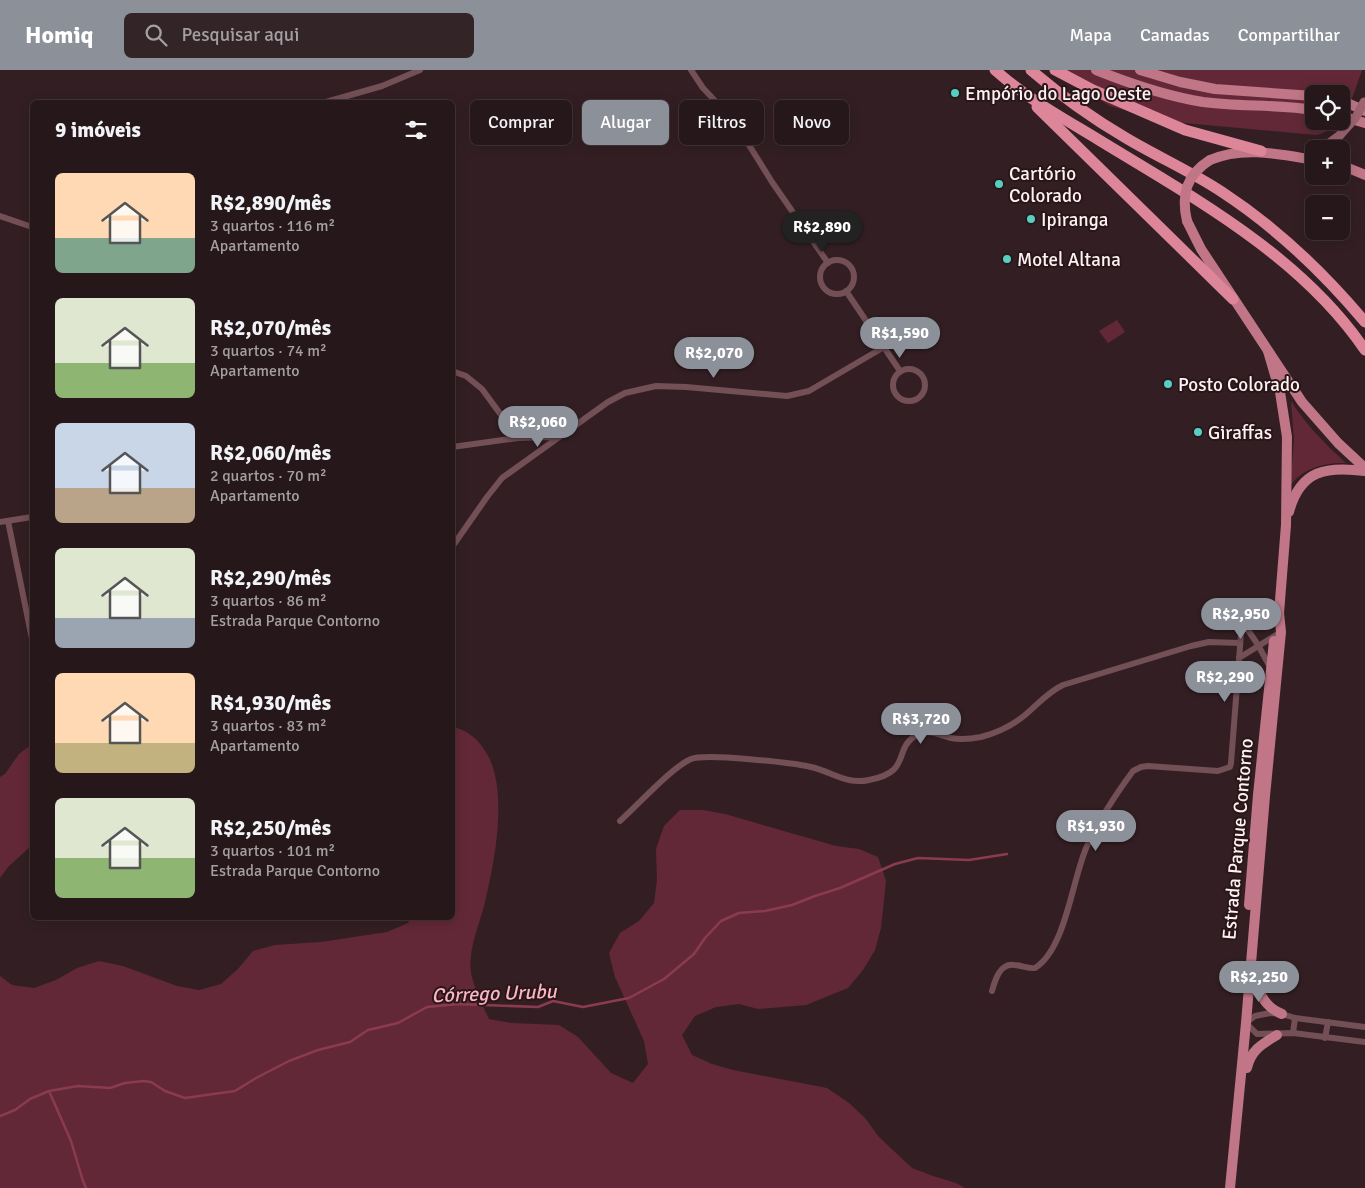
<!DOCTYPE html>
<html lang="pt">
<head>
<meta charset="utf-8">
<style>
	:root { --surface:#26171a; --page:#322427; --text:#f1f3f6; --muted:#a49fa2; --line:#423639; --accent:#8c9099 }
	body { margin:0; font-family:Signika,sans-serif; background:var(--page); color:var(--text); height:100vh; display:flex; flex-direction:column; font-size:19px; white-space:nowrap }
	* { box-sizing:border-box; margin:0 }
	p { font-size:16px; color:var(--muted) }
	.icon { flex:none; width:28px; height:28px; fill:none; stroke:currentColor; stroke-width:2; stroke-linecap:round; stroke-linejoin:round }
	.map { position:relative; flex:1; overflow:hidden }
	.drawer { position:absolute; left:30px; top:30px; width:425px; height:820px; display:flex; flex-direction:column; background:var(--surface); border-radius:8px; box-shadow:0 2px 12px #0003,0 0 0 1px var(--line) }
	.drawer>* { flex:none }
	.banner { position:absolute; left:470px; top:30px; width:475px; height:45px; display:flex; gap:10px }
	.tools { position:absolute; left:1305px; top:15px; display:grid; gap:10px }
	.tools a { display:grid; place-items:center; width:45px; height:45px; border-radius:8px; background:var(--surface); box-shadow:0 2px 12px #0003,0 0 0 1px var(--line); font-size:25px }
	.price { position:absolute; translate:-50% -42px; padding:0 11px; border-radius:18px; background:var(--accent); color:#fff; font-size:16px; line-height:32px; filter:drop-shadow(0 1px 2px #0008) }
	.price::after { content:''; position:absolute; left:50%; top:30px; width:15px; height:11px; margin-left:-8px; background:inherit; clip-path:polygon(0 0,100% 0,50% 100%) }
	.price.on { background:#222; color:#fff }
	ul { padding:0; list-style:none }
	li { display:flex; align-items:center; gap:15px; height:125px; padding:0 25px }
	li span { display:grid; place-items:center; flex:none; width:140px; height:100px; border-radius:8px; color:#555 }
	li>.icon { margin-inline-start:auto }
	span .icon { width:60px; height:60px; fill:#fffc; stroke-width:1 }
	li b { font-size:21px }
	h2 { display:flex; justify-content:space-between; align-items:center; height:60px; padding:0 25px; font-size:21px }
	.pill { padding:0 18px; border-radius:8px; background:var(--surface); box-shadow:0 2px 12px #0003,0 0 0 1px var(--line); font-size:18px; line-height:45px }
	.pill.on { background:var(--accent); color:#fff }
	header { display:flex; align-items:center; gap:30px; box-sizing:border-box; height:70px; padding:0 25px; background:var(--accent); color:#fff }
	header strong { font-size:24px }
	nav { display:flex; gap:28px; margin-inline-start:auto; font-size:18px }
	.search { width:350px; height:45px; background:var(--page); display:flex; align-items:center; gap:12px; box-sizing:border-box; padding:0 18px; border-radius:8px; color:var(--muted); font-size:19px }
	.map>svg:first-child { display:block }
	.green { fill:#632837 }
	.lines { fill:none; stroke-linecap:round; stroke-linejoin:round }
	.stream { stroke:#8b3b4f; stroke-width:2.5 }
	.street { stroke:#734f56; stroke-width:6 }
	.secondary { stroke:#9e6571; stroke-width:9 }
	.primary { stroke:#c07686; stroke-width:10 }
	.highway { stroke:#de8699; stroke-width:11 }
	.secondary-bridge { stroke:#9e6571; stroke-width:9 }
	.primary-bridge { stroke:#c07686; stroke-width:10 }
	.poi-dot { fill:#57cec2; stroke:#281619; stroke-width:2 }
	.labels { text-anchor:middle; stroke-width:4; stroke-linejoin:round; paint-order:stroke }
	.poi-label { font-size:19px; fill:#fff1f3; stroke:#281619; text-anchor:start }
	.street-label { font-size:19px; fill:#fff1f3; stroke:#281619 }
	.water-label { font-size:20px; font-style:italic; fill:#fcb5c2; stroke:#281619 }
</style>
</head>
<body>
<header>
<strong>Homiq</strong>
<div class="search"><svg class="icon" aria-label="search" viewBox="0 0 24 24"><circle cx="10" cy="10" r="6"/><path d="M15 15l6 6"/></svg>Pesquisar aqui</div>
<nav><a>Mapa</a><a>Camadas</a><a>Compartilhar</a></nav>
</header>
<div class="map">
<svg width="1365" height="1118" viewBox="0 0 1365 1118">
	<rect width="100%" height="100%" fill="#331f23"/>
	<g class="green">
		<path d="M1056,0H1362L1353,26L1341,49V24H1314V51H1339C1333,59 1325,63 1316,65L1163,51L1110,36Z"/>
		<path d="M1117,250L1125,262L1108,273L1099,261Z"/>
		<path d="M1291,331C1306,355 1325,374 1346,393C1327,392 1300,398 1290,417L1294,370Z"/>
		<path d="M453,657C468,660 479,670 487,684C509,722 494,795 484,836C478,858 468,880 471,903C473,915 484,938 489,949L512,953L559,955L578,967L611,1003L633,1013L648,994L644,971L615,907L609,883L620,863L639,851L654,833L657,810L656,779L664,756L680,740H703L725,744L836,776L859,779L878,787L886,811L881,858L875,880L863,900L848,918L806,935L758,939L739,934L716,937L695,946L682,965L692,985L712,994L733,1000L827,1018L849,1033L865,1048L879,1067L912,1098L933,1106L956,1113L965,1118H0V906L12,915L34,918L56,910L77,898L99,891L123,896L177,916L199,920L221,914L238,899L253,881L275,875L321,872L387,862L408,853L411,848H452Z"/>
		<path d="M32,674V775L8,797L0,808V707L5,704L19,684Z"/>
	</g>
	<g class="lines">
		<g class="stream">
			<path d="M49,1021L71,1071L83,1111L86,1118"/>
			<path d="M0,1046L15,1040L30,1029L49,1021L78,1016L110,1018L125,1013L143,1011L151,1012L165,1021L185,1028L235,1021L256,1008L289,991L318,980L350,972L368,960L398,953L427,937L458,934L538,937L553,931L583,937L629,928L664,909L694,884L705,868L721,851L739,843L765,841L792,835L815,826L840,818L895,794L918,788L969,790L1007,784"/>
		</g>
		<g class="street">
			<path d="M691,0L703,18L734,51L772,112L828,193"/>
			<path d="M326,32L382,16L420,0"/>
			<path d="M0,146L32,157"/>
			<circle cx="837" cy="207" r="17"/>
			<path d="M846,221L900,301"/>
			<circle cx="909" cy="315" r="16"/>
			<path d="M452,301L466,306L482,319L518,368"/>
			<path d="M452,377L518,368L557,367"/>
			<path d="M8,451L32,569"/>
			<path d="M0,452L32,447"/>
			<path d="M452,477L487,427L502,408L608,332L625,323L656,316L686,317L787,326L809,321L884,277"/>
			<path d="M1242,551L1258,575L1270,597"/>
			<path d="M1239,588L1281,562"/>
			<path d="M620,751C637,736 672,697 691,689C706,683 793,693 811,697C833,702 846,715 869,710C912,702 893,680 915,666C928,658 938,665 951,668C961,670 971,669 981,667C996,663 1013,655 1025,645C1038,634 1048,622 1063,615L1191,576L1209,572L1240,573"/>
			<path d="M992,921C995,910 1000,893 1014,895C1021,895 1028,899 1035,898C1066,879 1072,809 1087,776C1099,750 1116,724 1133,701L1141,697L1148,696L1218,701L1230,697L1231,693L1242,551"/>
			<path d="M1365,957L1295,948L1282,944L1270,943L1255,946L1246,953L1257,964L1293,963L1365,972"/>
			<path d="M1293,963L1295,948"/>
			<path d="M1325,968L1328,952"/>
		</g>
		<path class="secondary" d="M1321,79L1340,65"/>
		<g class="primary">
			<path d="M1096,0C1131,14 1166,26 1203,32C1239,37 1277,34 1314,40"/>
			<path d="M1140,0L1180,12L1215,19L1314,26"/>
			<path d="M1341,30L1365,41"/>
			<path d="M1341,46L1365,53"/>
			<path d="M1210,90C1243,76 1279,84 1314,90"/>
			<path d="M1341,95L1365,105"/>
			<path d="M1187,151L1201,179L1302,332L1338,373L1365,398"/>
			<path d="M1289,442C1300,400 1326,396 1365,401"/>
			<path d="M1249,835L1258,725L1274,571"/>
			<path d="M1255,899C1257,919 1262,936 1282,944"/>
			<path d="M1247,998C1251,980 1262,974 1277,965"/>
			<path d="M1230,1118L1246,953L1265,726L1281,562L1279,543L1286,455L1287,367L1280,322L1268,281"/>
		</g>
		<g class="highway">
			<path d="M995,0C1026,28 1063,48 1099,70C1194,128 1301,186 1365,280"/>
			<path d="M1031,0C1061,26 1092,48 1126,68C1158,87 1192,102 1222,122C1277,158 1323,202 1365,252"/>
			<path d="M1055,0L1093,20L1185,60L1261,81"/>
			<path d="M1037,37L1233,229"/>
		</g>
		<path class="secondary-bridge" d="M1340,65L1356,47L1364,32"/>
		<path class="primary-bridge" d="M1187,151C1181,125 1186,105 1210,90"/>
	</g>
	<g class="poi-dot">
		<circle cx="955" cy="23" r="5"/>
		<circle cx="999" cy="114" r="5"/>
		<circle cx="1031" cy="149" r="5"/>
		<circle cx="1007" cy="189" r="5"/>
		<circle cx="1168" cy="314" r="5"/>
		<circle cx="1198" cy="362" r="5"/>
	</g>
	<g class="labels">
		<g class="poi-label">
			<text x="965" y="30">Empório do Lago Oeste</text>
			<text x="1009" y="110">Cartório<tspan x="1009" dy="22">Colorado</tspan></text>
			<text x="1041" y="156">Ipiranga</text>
			<text x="1017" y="196">Motel Altana</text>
			<text x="1178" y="321">Posto Colorado</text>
			<text x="1208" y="369">Giraffas</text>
		</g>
		<g class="street-label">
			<text transform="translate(1237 769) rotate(-85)" y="7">Estrada Parque Contorno</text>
		</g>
		<g class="water-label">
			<text transform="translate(494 923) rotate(-2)" y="7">Córrego Urubu</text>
		</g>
	</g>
</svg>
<div class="tools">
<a><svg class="icon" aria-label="locate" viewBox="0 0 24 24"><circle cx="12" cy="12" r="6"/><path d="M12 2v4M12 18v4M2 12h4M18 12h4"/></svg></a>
<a>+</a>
<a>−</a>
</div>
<b class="price on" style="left:822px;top:183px">R$2,890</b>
<b class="price" style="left:900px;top:289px">R$1,590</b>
<b class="price" style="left:714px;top:309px">R$2,070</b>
<b class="price" style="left:538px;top:378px">R$2,060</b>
<b class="price" style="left:1241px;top:570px">R$2,950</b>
<b class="price" style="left:1225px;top:633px">R$2,290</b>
<b class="price" style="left:921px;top:675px">R$3,720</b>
<b class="price" style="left:1096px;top:782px">R$1,930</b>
<b class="price" style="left:1259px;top:933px">R$2,250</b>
<div class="banner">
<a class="pill">Comprar</a>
<a class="pill on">Alugar</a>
<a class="pill">Filtros</a>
<a class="pill">Novo</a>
</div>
<section class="drawer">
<h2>9 imóveis<svg class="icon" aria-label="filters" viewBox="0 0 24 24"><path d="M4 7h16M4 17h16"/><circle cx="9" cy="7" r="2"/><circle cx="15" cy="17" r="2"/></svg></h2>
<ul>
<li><span style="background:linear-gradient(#ffd9b3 65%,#7fa58c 0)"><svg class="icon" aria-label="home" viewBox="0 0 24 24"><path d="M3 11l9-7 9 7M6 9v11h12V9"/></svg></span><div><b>R$2,890/mês</b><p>3 quartos · 116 m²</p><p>Apartamento</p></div></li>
<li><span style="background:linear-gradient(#dfe7d0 65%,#8fb573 0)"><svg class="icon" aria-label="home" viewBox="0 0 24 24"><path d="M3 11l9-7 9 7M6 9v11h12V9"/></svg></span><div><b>R$2,070/mês</b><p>3 quartos · 74 m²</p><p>Apartamento</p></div></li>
<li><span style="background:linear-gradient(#c9d6e8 65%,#b9a48a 0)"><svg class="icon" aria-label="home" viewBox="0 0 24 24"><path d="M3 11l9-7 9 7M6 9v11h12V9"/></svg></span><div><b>R$2,060/mês</b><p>2 quartos · 70 m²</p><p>Apartamento</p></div></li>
<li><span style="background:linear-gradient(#dfe7d0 70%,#9aa5b1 0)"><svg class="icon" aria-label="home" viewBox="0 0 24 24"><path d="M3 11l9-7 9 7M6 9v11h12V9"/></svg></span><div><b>R$2,290/mês</b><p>3 quartos · 86 m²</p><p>Estrada Parque Contorno</p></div></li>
<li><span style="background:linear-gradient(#ffd9b3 70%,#c2b280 0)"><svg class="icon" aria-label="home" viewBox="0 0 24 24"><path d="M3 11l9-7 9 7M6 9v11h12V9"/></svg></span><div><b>R$1,930/mês</b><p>3 quartos · 83 m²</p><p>Apartamento</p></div></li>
<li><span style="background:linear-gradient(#dfe7d0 60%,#8fb573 0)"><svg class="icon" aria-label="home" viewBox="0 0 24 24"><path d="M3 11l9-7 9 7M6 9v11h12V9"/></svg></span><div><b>R$2,250/mês</b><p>3 quartos · 101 m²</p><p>Estrada Parque Contorno</p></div></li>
</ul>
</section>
</div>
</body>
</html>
